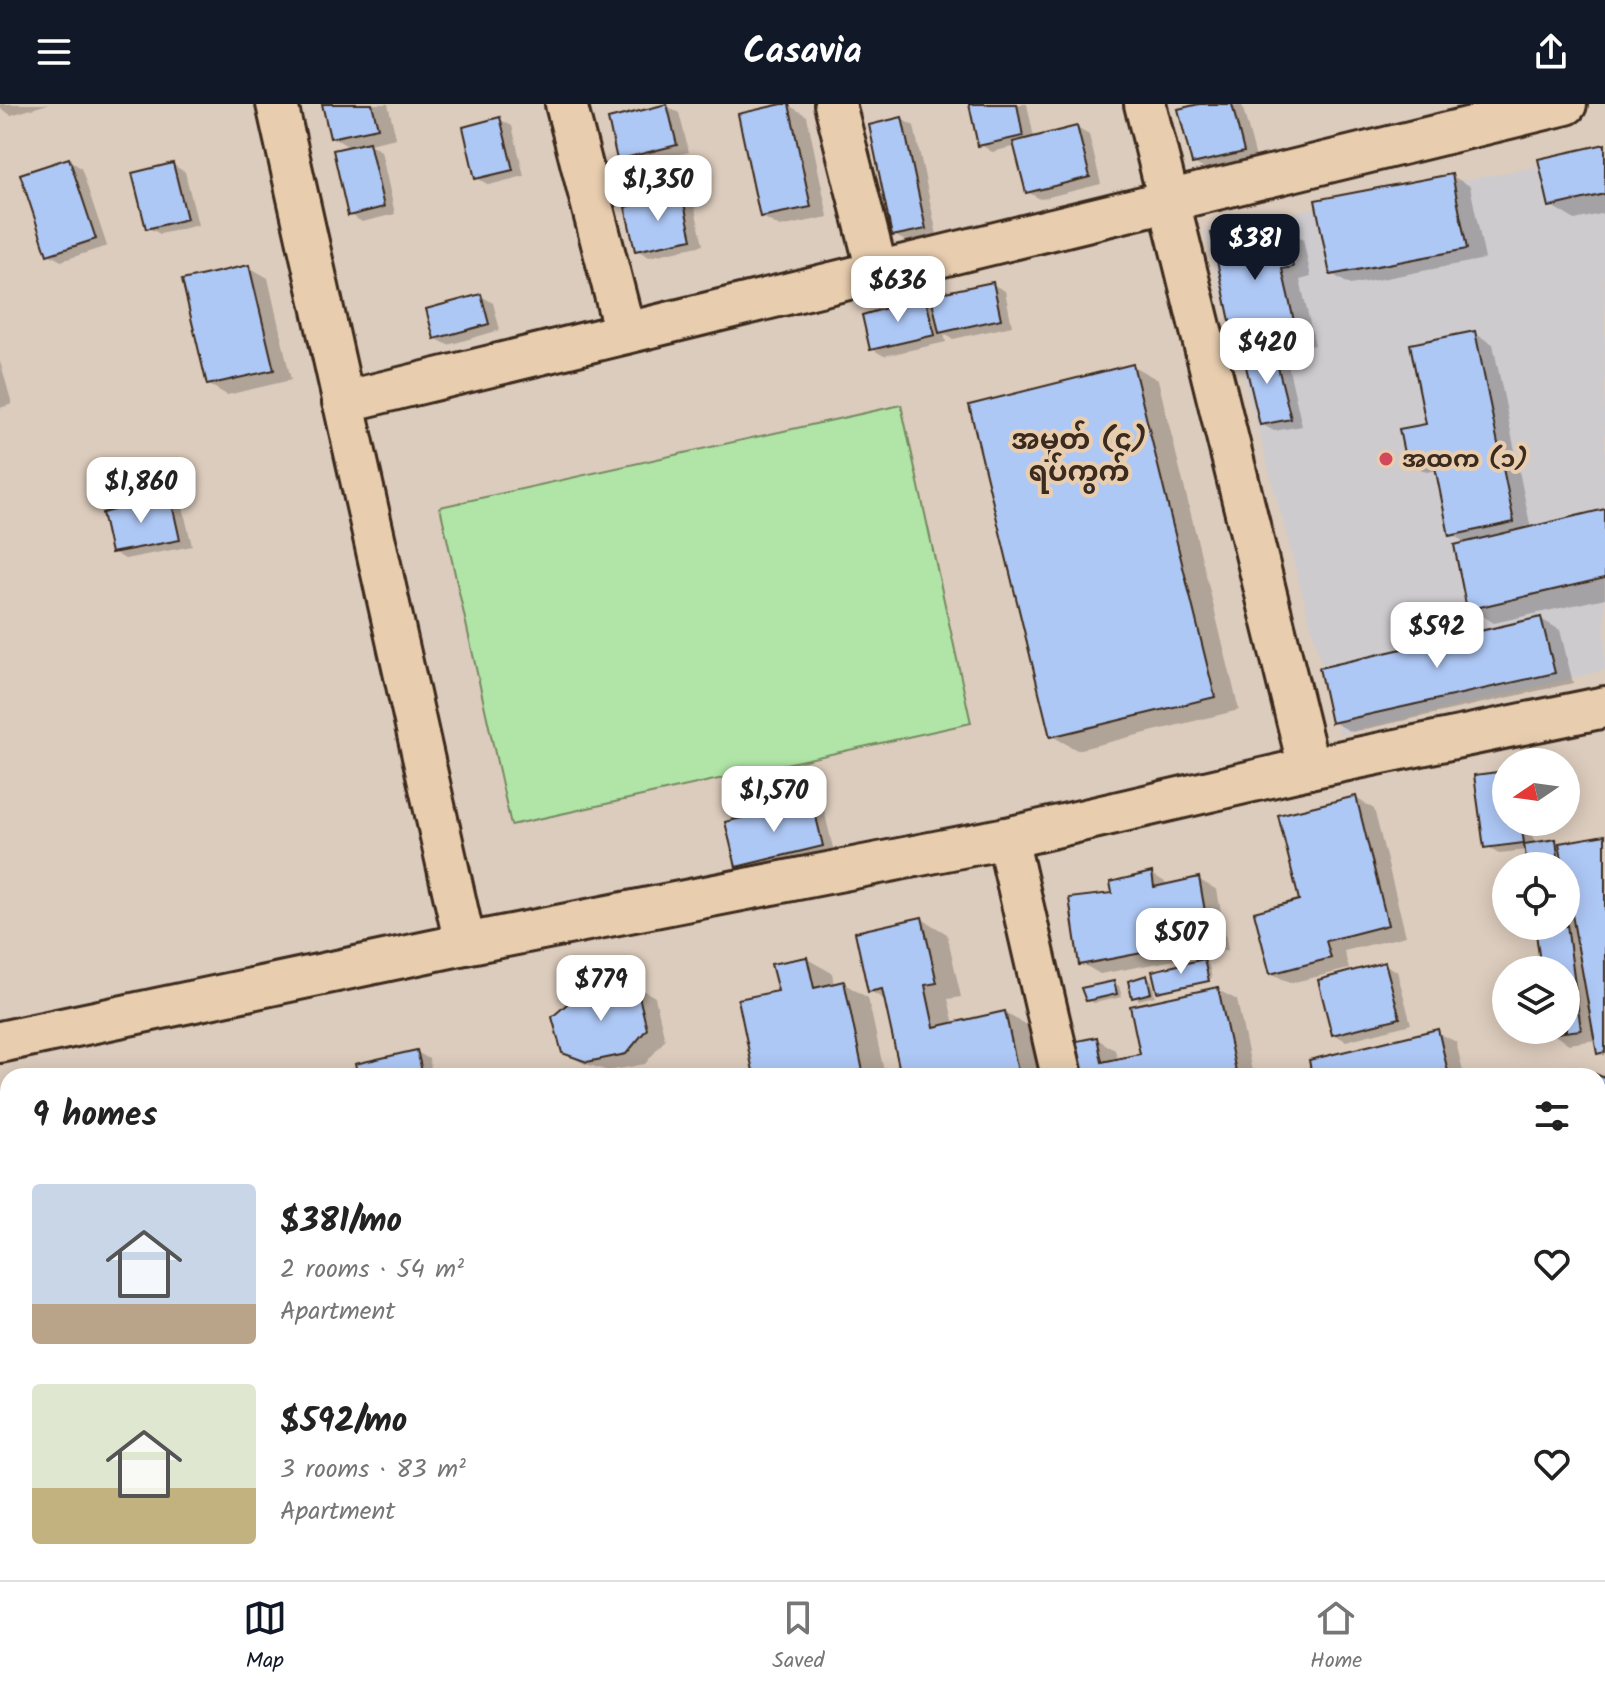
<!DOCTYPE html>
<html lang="en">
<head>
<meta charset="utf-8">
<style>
	:root { --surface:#fff; --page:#f6f6f6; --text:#222; --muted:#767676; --line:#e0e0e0; --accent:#111827 }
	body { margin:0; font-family:Kalam,"Noto Sans Myanmar",sans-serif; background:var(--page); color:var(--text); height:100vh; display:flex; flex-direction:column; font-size:30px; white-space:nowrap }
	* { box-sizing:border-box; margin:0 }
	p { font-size:26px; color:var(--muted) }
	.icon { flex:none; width:44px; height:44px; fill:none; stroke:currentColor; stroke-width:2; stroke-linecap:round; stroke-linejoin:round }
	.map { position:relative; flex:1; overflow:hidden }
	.side { position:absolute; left:0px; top:964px; width:1606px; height:512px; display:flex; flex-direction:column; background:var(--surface); border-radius:24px 24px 0 0; box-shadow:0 4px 20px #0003 }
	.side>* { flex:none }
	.needle { width:52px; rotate:257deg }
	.controls { position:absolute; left:1492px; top:644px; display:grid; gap:16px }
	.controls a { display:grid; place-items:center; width:88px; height:88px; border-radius:50%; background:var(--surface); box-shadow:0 4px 20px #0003; font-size:40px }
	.price { position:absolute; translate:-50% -68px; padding:0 18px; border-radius:16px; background:#fff; color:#222; font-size:26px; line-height:52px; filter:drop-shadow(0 2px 4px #0008) }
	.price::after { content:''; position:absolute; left:50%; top:48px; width:24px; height:18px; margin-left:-12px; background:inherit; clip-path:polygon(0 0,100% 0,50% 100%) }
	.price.active { background:var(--accent); color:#fff }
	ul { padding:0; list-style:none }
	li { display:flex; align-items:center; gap:24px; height:200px; padding:0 32px }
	li span { display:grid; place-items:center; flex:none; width:224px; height:160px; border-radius:8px; color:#555 }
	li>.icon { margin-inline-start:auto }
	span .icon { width:96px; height:96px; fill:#fffc; stroke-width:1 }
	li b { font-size:34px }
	h2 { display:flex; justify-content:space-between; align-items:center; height:96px; padding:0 32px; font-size:34px }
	header { display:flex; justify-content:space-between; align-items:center; height:104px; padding:0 32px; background:var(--accent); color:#fff; font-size:36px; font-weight:700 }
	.tabs { display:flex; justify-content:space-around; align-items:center; height:112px; border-top:2px solid var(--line); background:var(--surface); font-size:22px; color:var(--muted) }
	.tabs a { display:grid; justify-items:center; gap:4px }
	.tabs .active { color:var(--accent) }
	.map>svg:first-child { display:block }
	.built { fill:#cecbce }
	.green { fill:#b0e5a7; stroke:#768862; stroke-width:2 }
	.shadow { fill:#0003 }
	.building { fill:#aec8f6; stroke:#3b2a1e; stroke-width:2 }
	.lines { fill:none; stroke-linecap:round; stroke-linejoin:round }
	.minor-casing { stroke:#3b2a1e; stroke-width:46 }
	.minor { stroke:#e8cdaf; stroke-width:40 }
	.poi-dot { fill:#d1495b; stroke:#e8cdaf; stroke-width:3 }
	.labels { text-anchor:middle; stroke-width:8; stroke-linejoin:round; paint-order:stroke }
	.poi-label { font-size:24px; font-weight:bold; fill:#3b2a1e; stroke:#e8cdaf; text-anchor:start }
	.quarter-label { font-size:28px; font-weight:bold; fill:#3b2a1e; stroke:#e8cdaf }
</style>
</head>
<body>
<header><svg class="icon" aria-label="menu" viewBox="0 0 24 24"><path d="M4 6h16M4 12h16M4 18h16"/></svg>Casavia<svg class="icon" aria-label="share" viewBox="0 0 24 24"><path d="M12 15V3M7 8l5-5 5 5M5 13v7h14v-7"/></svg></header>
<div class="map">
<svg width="1605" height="1476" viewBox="0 0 1605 1476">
	<rect width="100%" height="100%" fill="#dcccbd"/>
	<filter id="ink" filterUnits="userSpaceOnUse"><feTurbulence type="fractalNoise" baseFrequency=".0125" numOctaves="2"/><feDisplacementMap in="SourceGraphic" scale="16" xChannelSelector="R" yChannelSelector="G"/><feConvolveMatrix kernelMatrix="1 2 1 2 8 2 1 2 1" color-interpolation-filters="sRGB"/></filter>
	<g filter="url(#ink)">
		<path class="built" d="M1605,50V566L1340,630L1204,125Z"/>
		<path class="green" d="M901,301L971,619L511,721L440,403Z"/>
		<g class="shadow">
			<path d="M0,0H48L11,11L0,4Z"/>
			<path d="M324,0H388L396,34L369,40L381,47L395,110L362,118L349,110L351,44L332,33Z"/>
			<path d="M971,0H1027L1034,34L1077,24L1089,31L1101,80L1040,95L1028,88L1016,42L992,48L980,40Z"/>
			<path d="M1207,0L1242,1L1256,54L1206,66L1194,59Z"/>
			<path d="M788,1L807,12L828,113L780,123L761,112Z"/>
			<path d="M667,2L679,9L689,48L631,62L619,55Z"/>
			<path d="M499,15L512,22L524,72L489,81L477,74Z"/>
			<path d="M901,15L914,22L937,131L907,138L894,131Z"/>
			<path d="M1605,42V109L1575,116L1550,101Z"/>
			<path d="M69,56L81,64L107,142L61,157L49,150Z"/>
			<path d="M173,61L185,68L198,121L160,130L147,123Z"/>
			<path d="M1452,72L1470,82L1485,155L1350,181L1332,170Z"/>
			<path d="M681,93L694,100L703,141L649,153L637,146Z"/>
			<path d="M1262,119L1275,126L1284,124L1303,135L1311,173L1300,176L1315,241L1280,249L1286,252L1302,322L1274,327L1261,320L1250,251L1238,244Z"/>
			<path d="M249,163L268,174L291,276L227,291L208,280Z"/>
			<path d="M992,180L1005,187L1012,222L953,235L944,230L946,238L884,252L872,245L925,196L935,202Z"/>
			<path d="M481,192L493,199L500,226L448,241L435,234Z"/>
			<path d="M1474,229L1493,240L1531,425L1605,407V494L1494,519L1469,504L1468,440L1451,430L1438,366L1426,368L1407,357Z"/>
			<path d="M0,257L12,300L0,304Z"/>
			<path d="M1133,262L1158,276L1239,606L1077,646L1052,632Z"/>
			<path d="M170,393L182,400L192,442L125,455L113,448Z"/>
			<path d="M1541,515L1560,526L1573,579L1352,628L1333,618Z"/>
			<path d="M1506,669V718H1531L1534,740L1556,737L1562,741L1605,733V952L1598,949L1596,936L1569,940L1551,929L1550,926H1566V866H1543L1537,822H1566V762H1529L1527,746L1499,749L1486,742Z"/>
			<path d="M1356,694L1374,705L1406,832L1344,847L1349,865L1290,879L1271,869L1301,798Z"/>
			<path d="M812,699L824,706L834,748L750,769L738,762Z"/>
			<path d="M1152,770L1170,781L1198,775L1217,786L1228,846L1100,870L1081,859L1114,791Z"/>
			<path d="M922,815L947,830L961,893L948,895L954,920L1005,909L1030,923L1040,972H903L887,897L870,887Z"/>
			<path d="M807,855L832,869L834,881L843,879L868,894L885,972H756L780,889Z"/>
			<path d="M1204,857L1209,861L1212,874L1158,887L1155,868Z"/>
			<path d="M1384,860L1397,867L1411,920L1346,937L1334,930Z"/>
			<path d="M1146,873L1152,877L1155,892L1139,896L1134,892Z"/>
			<path d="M1114,879L1119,882L1122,893L1094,899L1088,896Z"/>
			<path d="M636,882L655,893L665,936L645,960L608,967L583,959L563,948Z"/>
			<path d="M1218,886L1237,896L1253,972H1081L1097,935L1115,946L1118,957L1142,952Z"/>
			<path d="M1437,928L1456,938L1464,972H1314Z"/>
			<path d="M417,948L429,955L433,972H360Z"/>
			<path d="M1598,974L1605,977L1603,1047L1598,1046Z"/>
			<path d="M897,1468H1086L1087,1476H898Z"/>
			<path d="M1142,1468H1261L1262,1476H1143Z"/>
		</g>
		<g class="building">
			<path d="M322,0H372L378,24L330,34Z"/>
			<path d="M667,0L677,41L617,56L608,15Z"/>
			<path d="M782,0H789L811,103L760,113L738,10Z"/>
			<path d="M969,0H1017L1023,32L978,42Z"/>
			<path d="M1199,0H1232L1244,48L1192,60L1178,5Z"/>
			<path d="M500,13L513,66L475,75L463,23Z"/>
			<path d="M902,13L926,125L892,132L869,21Z"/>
			<path d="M1077,22L1090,73L1026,89L1013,38Z"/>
			<path d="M369,38L384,103L348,112L333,46Z"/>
			<path d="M1605,40V90L1549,103L1538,55Z"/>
			<path d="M69,54L96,135L47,151L20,70Z"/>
			<path d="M173,59L187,115L146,125L132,69Z"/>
			<path d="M1452,70L1467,145L1330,171L1315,96Z"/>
			<path d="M682,91L692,135L635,147L625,103Z"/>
			<path d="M1262,117L1264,127L1284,122L1293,163L1282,165L1297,230L1236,245L1211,129Z"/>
			<path d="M249,161L274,266L207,281L182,176Z"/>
			<path d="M993,178L1001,215L939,229L931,191Z"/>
			<path d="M481,190L489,220L434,235L426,205Z"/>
			<path d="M925,193L935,231L870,246L862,211Z"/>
			<path d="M1475,227L1514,418L1449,432L1433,353L1406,359L1399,325L1426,320L1410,240Z"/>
			<path d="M1273,243L1291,315L1260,321L1243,250Z"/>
			<path d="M1133,260L1215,593L1050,633L969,301Z"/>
			<path d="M170,391L180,436L111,449L102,409Z"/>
			<path d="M1605,405V474L1467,506L1454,441Z"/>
			<path d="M1541,513L1555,569L1331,619L1319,564Z"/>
			<path d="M1506,667V718H1521L1524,739L1484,744L1474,671Z"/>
			<path d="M1356,692L1388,821L1326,837L1331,854L1270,870L1254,808L1299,796L1278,711Z"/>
			<path d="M812,696L823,742L736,763L725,718Z"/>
			<path d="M1605,731V948L1597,950L1566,777V762H1563L1559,739Z"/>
			<path d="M1556,735L1559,762H1527L1524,740Z"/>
			<path d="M1152,768L1154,783L1199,773L1210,836L1079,861L1069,794L1112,789L1110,778Z"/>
			<path d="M922,813L937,879L925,881L934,923L1005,907L1019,972H901L882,885L868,888L855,828Z"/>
			<path d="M1566,813L1581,926L1549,930L1548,926H1566V866H1541L1535,822H1566Z"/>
			<path d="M807,853L814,884L844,877L864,972H754L738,895L778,887L771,860Z"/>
			<path d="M1204,855L1209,877L1157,888L1152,867Z"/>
			<path d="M1385,858L1400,914L1332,931L1318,876Z"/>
			<path d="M1147,871L1151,889L1132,894L1128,877Z"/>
			<path d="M1114,877L1117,890L1086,897L1081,884Z"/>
			<path d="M636,880L647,925L626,950L587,958L562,949L552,913L588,882Z"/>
			<path d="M1218,883L1237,972H1078L1072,938L1097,933L1102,958L1140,950L1130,902Z"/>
			<path d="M1438,925L1449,972H1312L1309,956Z"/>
			<path d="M417,946L423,972H358L355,960Z"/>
			<path d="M1588,967L1605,974V1034L1598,1037V972H1566Z"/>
			<path d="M895,1468H1064L1065,1476H896Z"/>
			<path d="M1140,1468H1239L1240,1476H1141Z"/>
		</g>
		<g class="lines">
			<defs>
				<g id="minor">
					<path d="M277,0L465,840"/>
					<path d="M566,0L625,229"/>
					<path d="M835,0L877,167"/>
					<path d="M1145,0L1309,664"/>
					<path d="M343,298L1566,0"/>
					<path d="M1007,734L1062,972"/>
					<path d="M0,938L465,840L1007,734L1309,664L1605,603"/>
					<path d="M1129,1468L1131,1476"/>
				</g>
			</defs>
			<use href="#minor" class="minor-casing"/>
			<use href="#minor" class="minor"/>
		</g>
	</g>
	<circle class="poi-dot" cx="1386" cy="355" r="8"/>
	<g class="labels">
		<g class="poi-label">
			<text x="1402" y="363">အထက (၁)</text>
		</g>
		<g class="quarter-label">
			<text x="1079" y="345">အမှတ် (၄)<tspan x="1079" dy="32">ရပ်ကွက်</tspan></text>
		</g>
	</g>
</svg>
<div class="controls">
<a><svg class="needle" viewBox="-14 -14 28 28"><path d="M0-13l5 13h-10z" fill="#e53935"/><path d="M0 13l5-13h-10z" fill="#767676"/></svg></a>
<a><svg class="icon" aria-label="locate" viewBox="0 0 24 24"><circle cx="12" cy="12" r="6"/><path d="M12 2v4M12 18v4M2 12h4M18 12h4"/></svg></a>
<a><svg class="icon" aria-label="layers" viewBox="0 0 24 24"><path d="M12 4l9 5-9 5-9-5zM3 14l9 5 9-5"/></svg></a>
</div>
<b class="price" style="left:658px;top:119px">$1,350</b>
<b class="price active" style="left:1255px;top:178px">$381</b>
<b class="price" style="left:898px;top:220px">$636</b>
<b class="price" style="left:1267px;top:282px">$420</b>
<b class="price" style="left:141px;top:421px">$1,860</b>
<b class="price" style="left:1437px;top:566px">$592</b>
<b class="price" style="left:774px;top:730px">$1,570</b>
<b class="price" style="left:1181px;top:872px">$507</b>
<b class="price" style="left:601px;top:919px">$779</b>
<section class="side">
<h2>9 homes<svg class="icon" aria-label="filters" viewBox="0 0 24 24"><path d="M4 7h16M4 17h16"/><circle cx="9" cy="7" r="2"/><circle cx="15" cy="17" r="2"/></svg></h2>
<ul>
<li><span style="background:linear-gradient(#c9d6e8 75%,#b9a48a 0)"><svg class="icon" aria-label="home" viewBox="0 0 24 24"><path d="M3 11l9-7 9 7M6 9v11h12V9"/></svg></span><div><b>$381/mo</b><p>2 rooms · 54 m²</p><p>Apartment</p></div><svg class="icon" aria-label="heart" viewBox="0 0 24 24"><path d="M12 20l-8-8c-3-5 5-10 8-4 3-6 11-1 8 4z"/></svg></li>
<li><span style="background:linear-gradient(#dfe7d0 65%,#c2b280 0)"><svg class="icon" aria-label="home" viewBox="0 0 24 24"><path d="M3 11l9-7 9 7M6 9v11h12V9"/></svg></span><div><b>$592/mo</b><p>3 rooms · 83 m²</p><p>Apartment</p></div><svg class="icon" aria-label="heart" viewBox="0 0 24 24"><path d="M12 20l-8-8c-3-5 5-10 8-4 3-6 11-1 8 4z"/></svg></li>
</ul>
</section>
</div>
<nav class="tabs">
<a class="active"><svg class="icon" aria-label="map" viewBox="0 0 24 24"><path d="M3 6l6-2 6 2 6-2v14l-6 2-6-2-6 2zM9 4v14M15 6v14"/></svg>Map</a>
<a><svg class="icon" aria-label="saved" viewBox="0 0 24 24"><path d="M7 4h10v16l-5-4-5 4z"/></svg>Saved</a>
<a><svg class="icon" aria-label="home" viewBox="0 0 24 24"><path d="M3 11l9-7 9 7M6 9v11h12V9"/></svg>Home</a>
</nav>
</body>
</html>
